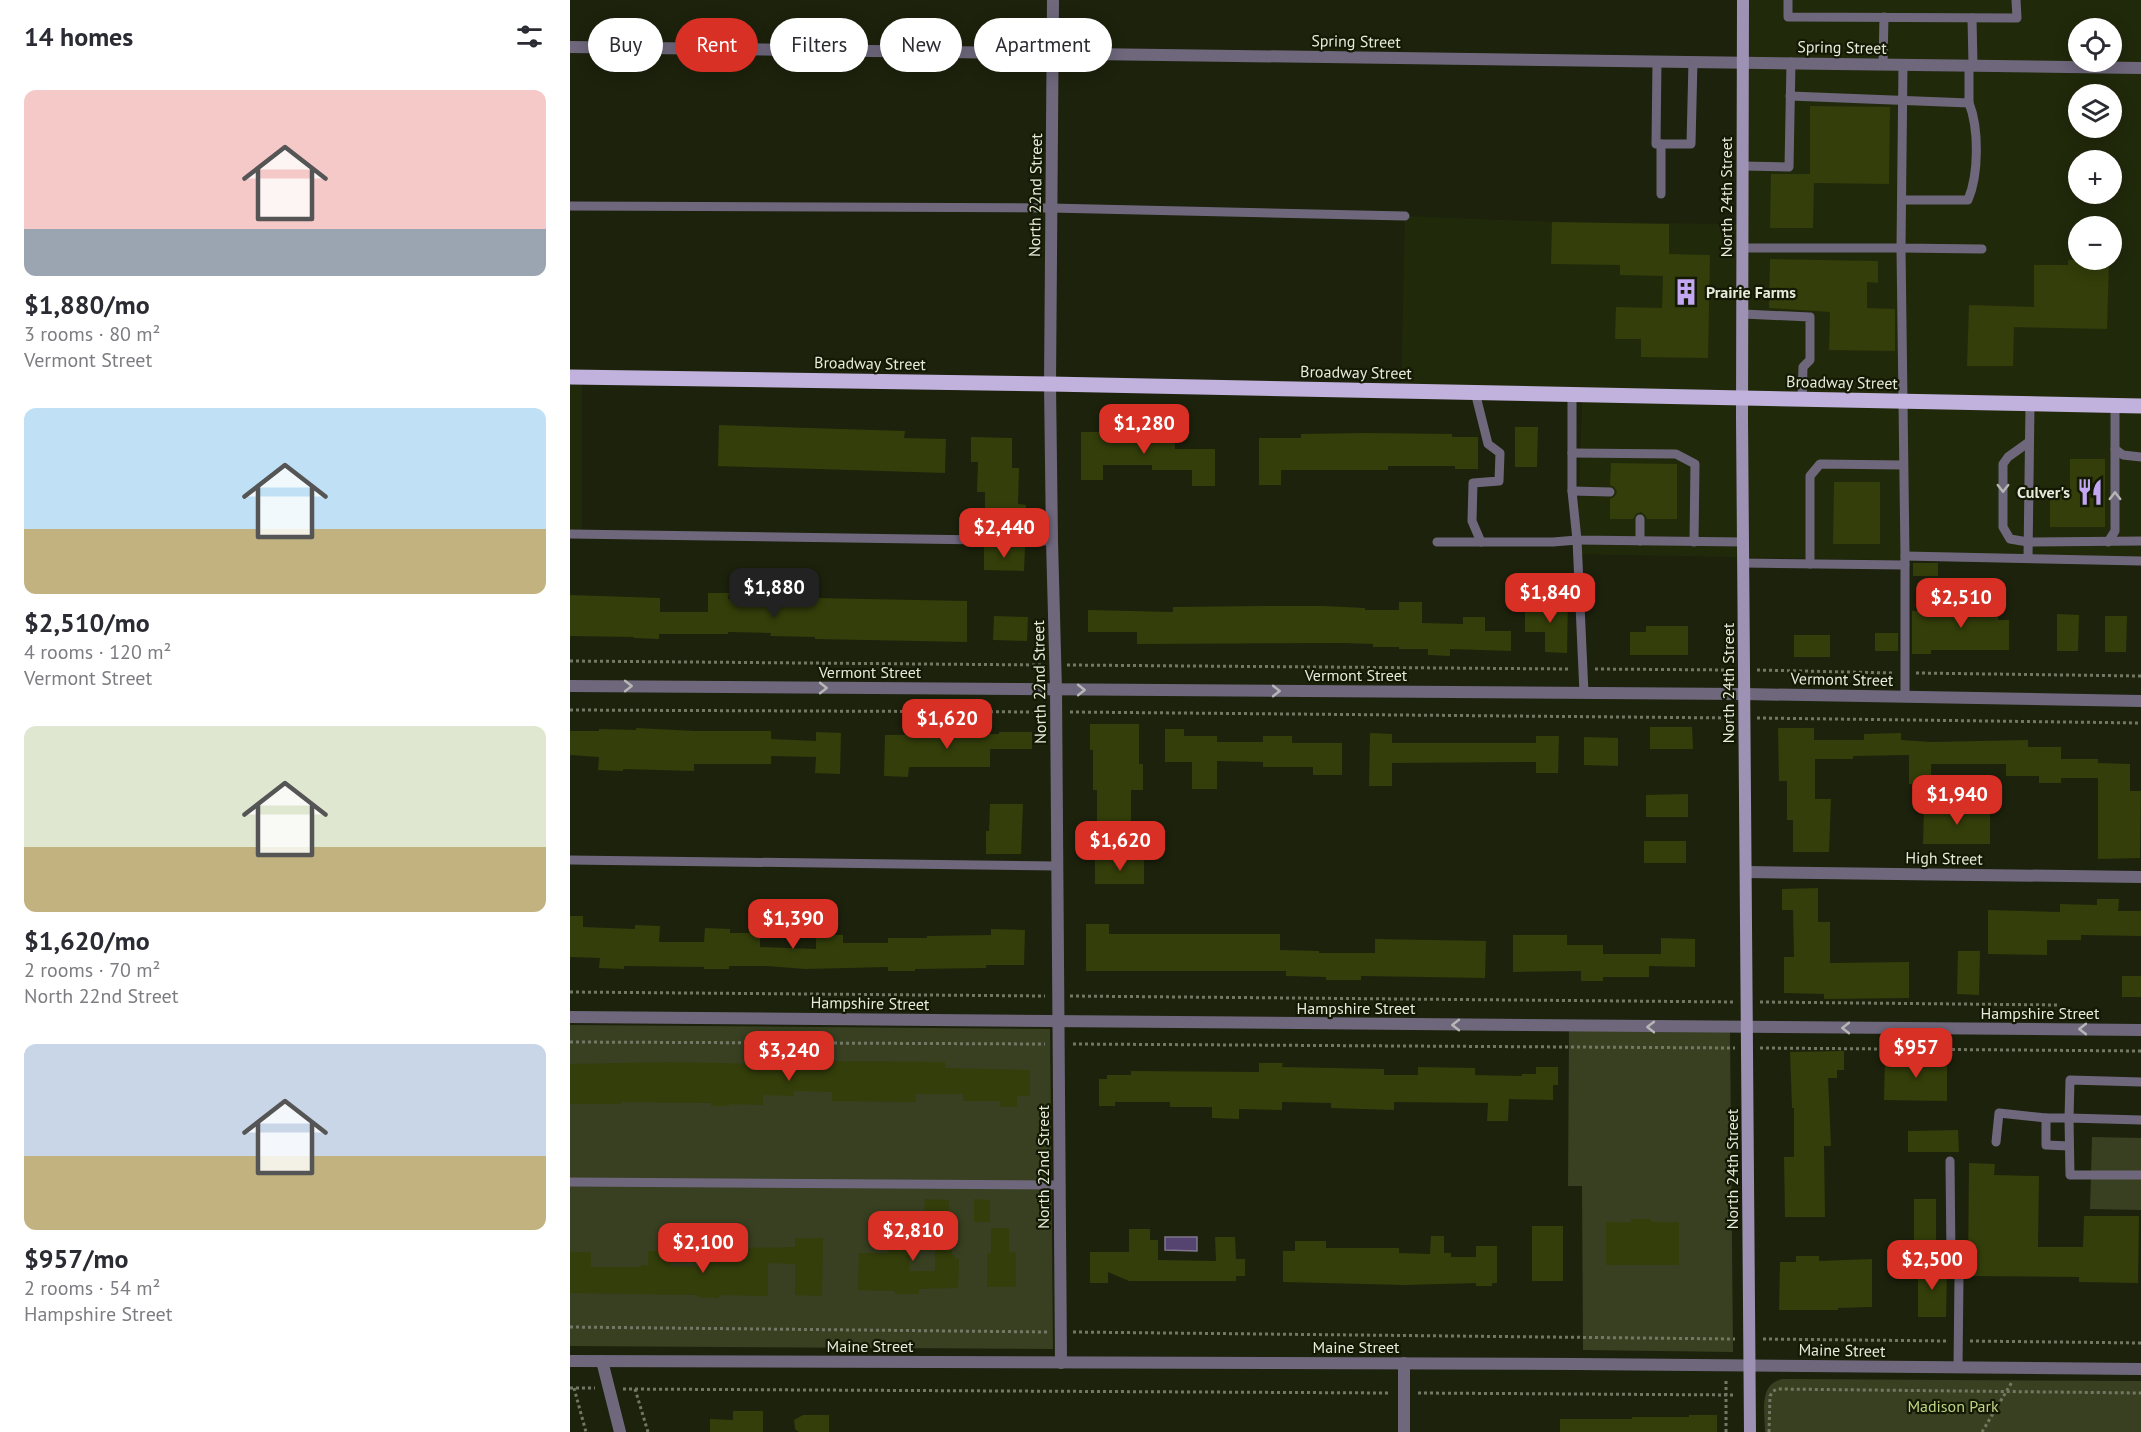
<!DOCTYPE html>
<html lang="en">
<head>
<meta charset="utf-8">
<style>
	:root { --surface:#fff; --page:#f7f7f7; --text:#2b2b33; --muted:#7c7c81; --accent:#d93025 }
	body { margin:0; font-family:"PT Sans",sans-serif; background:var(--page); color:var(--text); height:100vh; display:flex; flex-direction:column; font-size:22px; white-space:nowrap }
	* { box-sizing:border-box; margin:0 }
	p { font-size:20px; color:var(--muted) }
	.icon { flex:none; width:33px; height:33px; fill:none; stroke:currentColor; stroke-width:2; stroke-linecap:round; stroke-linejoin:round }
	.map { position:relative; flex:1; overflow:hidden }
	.drawer { display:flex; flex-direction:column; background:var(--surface); width:570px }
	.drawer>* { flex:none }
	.guide { position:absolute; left:18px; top:18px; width:570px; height:54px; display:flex; gap:12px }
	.fabs { position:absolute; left:1498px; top:18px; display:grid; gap:12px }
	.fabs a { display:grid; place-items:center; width:54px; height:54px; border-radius:50%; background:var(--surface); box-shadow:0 3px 15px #0003; font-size:30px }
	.price { position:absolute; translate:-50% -51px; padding:0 14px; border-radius:12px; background:var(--accent); color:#fff; font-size:20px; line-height:39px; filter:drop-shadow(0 2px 3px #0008) }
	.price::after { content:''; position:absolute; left:50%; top:36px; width:18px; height:14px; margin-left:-9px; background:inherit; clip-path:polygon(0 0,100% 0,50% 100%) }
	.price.on { background:#222; color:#fff }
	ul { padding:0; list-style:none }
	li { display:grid; align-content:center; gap:12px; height:318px; padding:0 24px }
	li span { display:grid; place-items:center; height:186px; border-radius:12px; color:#555 }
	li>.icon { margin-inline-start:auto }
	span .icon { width:108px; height:108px; fill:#fffc; stroke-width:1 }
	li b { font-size:26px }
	h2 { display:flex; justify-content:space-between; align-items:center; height:72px; padding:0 24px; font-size:26px }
	.pill { padding:0 21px; border-radius:27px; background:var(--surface); box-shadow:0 3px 15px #0003; font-size:21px; line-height:54px }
	.pill.on { background:var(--accent); color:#fff }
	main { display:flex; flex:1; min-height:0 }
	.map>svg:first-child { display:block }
	.built { fill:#21290b; fill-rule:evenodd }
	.green { fill:#384021 }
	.water { fill:#554470; stroke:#807690; stroke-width:1.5 }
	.building { fill:#333e0a }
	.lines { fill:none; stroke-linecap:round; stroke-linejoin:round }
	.path { stroke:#737865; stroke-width:3; stroke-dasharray:3 3; stroke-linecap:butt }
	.service { stroke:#6f687d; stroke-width:9 }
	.minor { stroke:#6f687d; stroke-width:12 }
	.tertiary { stroke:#6f687d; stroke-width:12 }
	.secondary { stroke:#9d92b3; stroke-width:12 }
	.primary { stroke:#c1b2dd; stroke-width:15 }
	.oneway { stroke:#b6b6b5 }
	.labels { text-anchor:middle; stroke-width:4.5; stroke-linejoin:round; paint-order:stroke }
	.street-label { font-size:16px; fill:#e5eadb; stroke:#141904 }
	.poi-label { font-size:16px; font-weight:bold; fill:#e5eadb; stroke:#141904; text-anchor:start }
	.park-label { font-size:16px; fill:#c0d587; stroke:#141904 }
</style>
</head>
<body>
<main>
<section class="drawer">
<h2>14 homes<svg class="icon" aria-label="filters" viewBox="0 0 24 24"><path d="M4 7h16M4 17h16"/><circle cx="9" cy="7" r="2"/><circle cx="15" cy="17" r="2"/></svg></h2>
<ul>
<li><span style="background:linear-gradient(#f6c9c9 75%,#9aa5b1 0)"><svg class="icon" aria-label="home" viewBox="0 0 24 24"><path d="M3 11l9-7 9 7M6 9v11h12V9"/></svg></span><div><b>$1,880/mo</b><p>3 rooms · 80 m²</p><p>Vermont Street</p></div></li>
<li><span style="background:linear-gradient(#bfe0f5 65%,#c2b280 0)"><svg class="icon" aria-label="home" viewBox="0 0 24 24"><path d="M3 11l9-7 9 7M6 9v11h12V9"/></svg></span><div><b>$2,510/mo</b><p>4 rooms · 120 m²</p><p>Vermont Street</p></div></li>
<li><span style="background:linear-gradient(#dfe7d0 65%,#c2b280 0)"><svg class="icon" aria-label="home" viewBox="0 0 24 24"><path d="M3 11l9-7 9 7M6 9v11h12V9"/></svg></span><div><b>$1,620/mo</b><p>2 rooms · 70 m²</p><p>North 22nd Street</p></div></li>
<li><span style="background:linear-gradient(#c9d6e8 60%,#c2b280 0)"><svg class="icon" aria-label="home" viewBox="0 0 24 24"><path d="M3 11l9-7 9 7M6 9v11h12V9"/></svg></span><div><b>$957/mo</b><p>2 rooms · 54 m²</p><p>Hampshire Street</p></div></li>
</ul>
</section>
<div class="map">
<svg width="1571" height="1432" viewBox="0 0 1571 1432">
	<rect width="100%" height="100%" fill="#1d220c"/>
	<g class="built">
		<path d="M1173,0H1571V565L1007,554L1012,403L831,391L835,216L982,222L1173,224ZM1509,28H1542V62H1509ZM1509,94H1542V128H1509ZM1509,160H1542V194H1509ZM1509,226H1542V260H1509Z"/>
		<path d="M0,377L12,378V534H0Z"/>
	</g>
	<g class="green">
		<path d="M0,1025L480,1029L483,1349L0,1346Z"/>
		<path d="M999,1030L1160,1031L1163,1352L1013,1350L1012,1186H998Z"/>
		<path d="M1522,1137L1571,1138V1210L1520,1209Z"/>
		<path d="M1213,1379L1571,1381V1432H1195C1195,1413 1188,1383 1213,1379Z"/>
	</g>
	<path class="water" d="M595,1237H627V1251L595,1250Z"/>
	<g class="building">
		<path d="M1240,106L1320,107L1319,184L1244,183L1243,228H1200L1201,174H1240Z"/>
		<path d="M982,222L1099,224V254L1140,255L1138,358L1071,357V339H1045L1046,307L1092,308L1093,276L1050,275V265L981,264Z"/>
		<path d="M1200,259L1308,261V283L1297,282V308L1325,309V351L1259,350L1260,312L1199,308Z"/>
		<path d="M1498,260H1539L1537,329L1444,327L1443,366H1397L1399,305L1464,307V265H1498Z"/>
		<path d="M149,425L335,431L334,438L376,439L375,473L148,466Z"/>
		<path d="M945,427H968L967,467H945Z"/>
		<path d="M550,428H572V434H605V449H645V486H622V470H582V465H533V480H511V432H550Z"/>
		<path d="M795,433L882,434V437H908V469H885V466H818V470H711V485H689V438H731V434Z"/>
		<path d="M401,437L442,438V468H449L448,504L456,505L455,534L415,533V492H407L408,462H401Z"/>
		<path d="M1500,459H1535V527H1480V495H1500Z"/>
		<path d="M1041,463L1107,464V519H1077L1075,515L1071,512L1066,514L1063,519H1040V499L1045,496L1047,492L1044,487L1040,485Z"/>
		<path d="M1264,482H1310V544H1263Z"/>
		<path d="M414,547H455L454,571L414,570Z"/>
		<rect x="1343" y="563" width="25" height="13"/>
		<path d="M1413,587H1428V620H1439V650H1361V654H1342V611H1361V614L1413,616Z"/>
		<path d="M138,593H159L158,599L194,600V602L246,603V598L397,601V642L245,639V637L200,636L201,633L158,632V634H89V639L64,638V637L0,636V595L90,598V612H138Z"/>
		<path d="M976,599H998L997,653L975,652V632H955V609H976Z"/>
		<path d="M829,602H852V623L893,624V617H915V631H941V651L880,649V656L858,655V649H829V647H803V644L773,643L567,644V632H518V610L603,612V607L691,606H754L795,608V610H829Z"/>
		<path d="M1487,614L1509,615L1508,651H1487Z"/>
		<path d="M424,616L458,617L457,641L423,640Z"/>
		<path d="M1535,616H1557L1556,652H1535Z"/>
		<path d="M1076,626H1118V655H1060V632H1076Z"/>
		<rect x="1305" y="633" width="23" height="18"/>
		<rect x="1224" y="635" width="36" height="22"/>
		<path d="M520,724H569V764H573V790H561V830H527V790H523V750H520Z"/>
		<path d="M1080,727H1122L1123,749H1080Z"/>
		<path d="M66,728L125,731H201V739L246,741V732L271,733L270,774L245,773L246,757L201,756V764H124V771L53,769V771L28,770L29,757L0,755V731H29V729L66,730Z"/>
		<path d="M1208,728H1244V740H1294V734L1331,733V740L1361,742L1458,740V747H1491V759H1528V763L1560,764V791H1571L1570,858L1528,859V778H1491V783H1469V776H1436V764H1361V784H1339V755L1283,756V759H1245V799H1261L1259,852H1223V820H1217V781H1209Z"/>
		<path d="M595,729H614V736H647V742H693V736H722V743H772V775H743V767H693V762L647,761V789H622V762H595Z"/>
		<path d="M429,732H462V749H420V767H339L338,777L314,776L315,735L429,734Z"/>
		<path d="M800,733L822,734V743H966V736H989L988,773H966V762L822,763V786H799Z"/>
		<path d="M1014,737L1048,738V766L1014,765Z"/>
		<path d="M1118,794V817H1076V795Z"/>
		<path d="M420,804H453L451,854H416V831H419Z"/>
		<path d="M1354,808H1420V844H1353Z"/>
		<rect x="1074" y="841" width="42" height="22"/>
		<path d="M574,859V884H525V860Z"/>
		<path d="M1248,888V922H1260V963L1339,962V998L1254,999V994L1214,993V957H1224L1223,910H1212V889Z"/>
		<path d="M1527,899H1549L1548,911H1571V936L1511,935V940H1477V955L1418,954V910L1490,912V904L1527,905Z"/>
		<path d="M0,916H13V927L65,929V925L90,926L89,942H134L135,928L160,929V933H190V947L246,949V935H273V943H318V938H357V936L421,935V929L455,930L454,965H416V968L345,969V971H318V967L235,969L197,966H159V969H134V967L54,966V969L29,968L30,958L0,957Z"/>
		<path d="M516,924H539V934H710V950L749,951V953H805V939L916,941L915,978L791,976V980H756V977L716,976V971H516Z"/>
		<path d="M943,935H997V945H1033V954H1091V938L1125,939V967L1079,966V977H1033V981H1011V971L943,972Z"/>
		<path d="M1388,951H1410L1409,995L1387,994Z"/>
		<rect x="1552" y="976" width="19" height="21"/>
		<path d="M1274,1051V1070H1267V1078H1258L1261,1146H1254L1255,1217H1215L1214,1157H1224V1108H1222L1220,1052Z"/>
		<path d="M1315,1056L1377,1057V1101L1314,1100Z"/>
		<path d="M234,1061L375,1062V1068L460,1070V1096H447V1107H430V1101H393V1094H346V1102L262,1101V1092L224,1091V1096L193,1095V1105L159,1104V1106H141V1103L52,1102V1104H0V1064L99,1062L234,1065Z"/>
		<path d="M689,1063H713L712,1067L814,1069V1075H848V1067L905,1068V1075L952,1076V1074H966V1067H988V1085H983V1100L939,1099L938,1121H917L918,1103L824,1102V1110L761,1108V1103L712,1102V1110L669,1109V1119L642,1118V1107H600V1102H545V1106H529V1079H537V1075H561V1071L689,1072Z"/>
		<path d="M1388,1130L1389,1152H1338V1131Z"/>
		<path d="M1399,1163L1425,1164L1424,1175L1469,1176L1468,1247H1513L1514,1216H1569L1568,1283L1509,1282V1277L1398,1276Z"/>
		<path d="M355,1199L379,1200L378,1236L382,1237V1255H385V1259H389L388,1288L349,1289V1294H325V1291L288,1290L289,1253H318V1246L340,1247L339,1271H365V1218H354Z"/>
		<path d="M404,1199L420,1200V1222H404Z"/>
		<path d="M1344,1199H1366V1251H1352L1348,1254V1249H1344Z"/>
		<path d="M1061,1219H1081V1222H1109V1265H1036V1222H1061Z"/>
		<rect x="962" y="1226" width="31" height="55"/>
		<path d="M421,1228H439V1252H446V1287H417V1253H421Z"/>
		<path d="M559,1229H580V1240H588V1260L646,1261L645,1237H665L666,1259H675V1276H666V1281H559L538,1272V1283H520V1252H559Z"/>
		<path d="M861,1236H874V1253H881V1257H906V1246H927V1283H922V1286H906V1283L835,1285L713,1282V1251H725V1241H756V1248H829V1253L860,1254Z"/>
		<path d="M225,1238H253L252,1296L225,1295V1264L198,1263V1296L149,1295V1298L128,1297V1295L0,1293V1252H21V1267H71V1265H78V1251H101V1266H129V1261L172,1262L173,1248L225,1247Z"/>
		<path d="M1226,1256H1249V1261L1302,1259V1307L1268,1308V1310H1209L1210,1262H1226Z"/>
		<path d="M1348,1262L1352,1265L1377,1267L1376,1317H1348Z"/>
		<path d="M163,1411H193V1432H140V1419L163,1420Z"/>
		<path d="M233,1415H259V1432H229L225,1429L224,1420Z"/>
		<path d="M1119,1415H1147V1432H990V1419H1062V1417H1119Z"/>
	</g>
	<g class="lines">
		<g class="path">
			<path d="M0,661L472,665"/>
			<path d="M497,665L1000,669"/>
			<path d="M1025,669L1162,670"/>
			<path d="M1187,670L1324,673"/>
			<path d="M1346,673L1571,676"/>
			<path d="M0,710L472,712"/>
			<path d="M500,712L1162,718"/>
			<path d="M1187,718L1571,723"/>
			<path d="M0,992L475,996"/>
			<path d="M500,996L1165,1002"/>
			<path d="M1190,1002L1489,1005"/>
			<path d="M0,1042L475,1044"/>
			<path d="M503,1044L1165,1048"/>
			<path d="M1190,1048L1571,1051"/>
			<path d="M0,1327L478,1332"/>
			<path d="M503,1332L1165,1339"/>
			<path d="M1193,1339L1378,1341"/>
			<path d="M1400,1341L1571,1343"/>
			<path d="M0,1388H25"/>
			<path d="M4,1388L16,1432"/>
			<path d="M53,1389L820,1393"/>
			<path d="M65,1389L78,1432"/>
			<path d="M848,1393L1165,1395"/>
			<path d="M1156,1432V1379"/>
			<path d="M1199,1432L1200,1396L1203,1391L1208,1389L1571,1393"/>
			<path d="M1412,1432L1442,1382"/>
		</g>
		<g class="service">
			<path d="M1218,0V17L1447,18L1446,0"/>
			<path d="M1402,18L1403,65"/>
			<path d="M1087,61L1086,144H1121L1123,61"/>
			<path d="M1313,64L1314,17"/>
			<path d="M1333,64L1331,248L1412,249"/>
			<path d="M1220,96L1399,103V65"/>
			<path d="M1173,166L1219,167L1221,62"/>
			<path d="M1091,194V144"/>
			<path d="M1333,200H1398C1409,174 1409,128 1399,103"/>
			<path d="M0,206L480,208L835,216"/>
			<path d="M1173,248H1331L1335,556V565L1173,563"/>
			<path d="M1173,314L1240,317V360L1233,367L1232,399"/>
			<path d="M905,392L918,444L930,453L929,481L903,483L902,521L911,542"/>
			<path d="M1002,395V491L1007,540L1173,542"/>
			<path d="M1545,405V449L1553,455L1571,457"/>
			<path d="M1459,442L1438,457L1433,464V527L1440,539L1458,542L1571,541"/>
			<path d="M1002,453L1106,454L1125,464L1124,542"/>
			<path d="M1002,491L1040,492"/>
			<path d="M0,534L482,541"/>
			<path d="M1070,541V519"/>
			<path d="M867,542H983L1007,540L1014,693"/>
			<path d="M1538,542L1545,531V449"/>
			<path d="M1335,556L1571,561"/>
			<path d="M1458,558L1460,404"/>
			<path d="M1240,564V476L1250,464L1333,465"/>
			<path d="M1335,565V696"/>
			<path d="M0,860L487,866"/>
			<path d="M1571,1120L1499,1118L1500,1175H1571"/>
			<path d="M1426,1142L1429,1113L1476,1118"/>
			<path d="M1499,1146L1476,1145V1118H1499L1500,1080L1571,1082"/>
			<path d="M1380,1161L1381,1258L1389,1277L1388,1367"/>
			<path d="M0,1182L490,1185"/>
			<path d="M1353,1258H1381"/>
		</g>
		<g class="minor">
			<path d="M483,0L480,384L482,541L486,690L491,1363"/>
			<path d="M0,47L1571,68"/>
			<path d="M0,686L1174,694L1571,701"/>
			<path d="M1176,872L1571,877"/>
			<path d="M0,1017L1571,1030"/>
			<path d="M32,1361L50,1432"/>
			<path d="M834,1363V1432"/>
		</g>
		<path class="tertiary" d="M0,1361L1006,1364L1571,1369"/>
		<path class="secondary" d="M1173,0L1172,417L1180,1432"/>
		<path class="primary" d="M0,377L480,384L1571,406"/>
	</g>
	<defs><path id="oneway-chevron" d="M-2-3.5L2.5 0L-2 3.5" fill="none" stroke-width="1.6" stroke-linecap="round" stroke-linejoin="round" transform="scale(1.5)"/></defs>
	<g class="oneway">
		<use href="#oneway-chevron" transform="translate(1433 488) rotate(90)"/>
		<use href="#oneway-chevron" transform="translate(1545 496) rotate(-90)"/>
		<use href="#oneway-chevron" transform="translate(58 686)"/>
		<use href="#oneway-chevron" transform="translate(253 688)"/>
		<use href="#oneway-chevron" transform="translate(511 690)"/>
		<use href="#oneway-chevron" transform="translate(706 691)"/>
		<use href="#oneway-chevron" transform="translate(886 1025) rotate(-180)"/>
		<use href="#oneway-chevron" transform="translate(1081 1027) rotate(-180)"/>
		<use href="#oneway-chevron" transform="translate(1276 1028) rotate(-180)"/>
		<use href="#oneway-chevron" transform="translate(1513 1029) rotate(-180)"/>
	</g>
	<defs>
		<symbol id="building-bare" viewBox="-9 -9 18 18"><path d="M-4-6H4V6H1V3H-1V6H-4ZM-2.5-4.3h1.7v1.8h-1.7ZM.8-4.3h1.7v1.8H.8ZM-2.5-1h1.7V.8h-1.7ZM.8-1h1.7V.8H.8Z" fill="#c3a7f2" stroke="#141904" stroke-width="2.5" paint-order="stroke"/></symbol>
		<symbol id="restaurant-bare" viewBox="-9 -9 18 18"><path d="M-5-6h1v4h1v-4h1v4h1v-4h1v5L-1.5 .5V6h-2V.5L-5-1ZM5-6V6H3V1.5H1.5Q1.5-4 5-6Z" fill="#c3a7f2" stroke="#141904" stroke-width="2.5" paint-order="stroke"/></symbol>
	</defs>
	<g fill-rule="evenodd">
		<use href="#building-bare" x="1097" y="273" width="38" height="38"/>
		<use href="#restaurant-bare" x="1501" y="473" width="38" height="38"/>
	</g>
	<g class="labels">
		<g class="street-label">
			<text transform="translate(786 41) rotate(1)" y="6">Spring Street</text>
			<text transform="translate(1272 47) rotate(1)" y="6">Spring Street</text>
			<text transform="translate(465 195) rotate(-89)" y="6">North 22nd Street</text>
			<text transform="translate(1156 197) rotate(-90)" y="6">North 24th Street</text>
			<text transform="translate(300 363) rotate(1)" y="6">Broadway Street</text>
			<text transform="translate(786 372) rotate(1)" y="6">Broadway Street</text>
			<text transform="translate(1272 382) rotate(1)" y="6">Broadway Street</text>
			<text x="300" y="678">Vermont Street</text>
			<text x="786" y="681">Vermont Street</text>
			<text transform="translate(1272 679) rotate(1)" y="6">Vermont Street</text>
			<text transform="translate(469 682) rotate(-91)" y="6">North 22nd Street</text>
			<text transform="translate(1158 683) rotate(-90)" y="6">North 24th Street</text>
			<text transform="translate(1374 858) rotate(1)" y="6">High Street</text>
			<text transform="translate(300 1003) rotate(1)" y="6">Hampshire Street</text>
			<text x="786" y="1014">Hampshire Street</text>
			<text x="1470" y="1019">Hampshire Street</text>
			<text transform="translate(473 1167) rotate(-90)" y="6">North 22nd Street</text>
			<text transform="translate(1162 1169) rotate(-90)" y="6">North 24th Street</text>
			<text x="300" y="1352">Maine Street</text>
			<text x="786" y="1353">Maine Street</text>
			<text transform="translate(1272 1350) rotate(1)" y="6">Maine Street</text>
		</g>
		<g class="poi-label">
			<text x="1136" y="298">Prairie Farms</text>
			<text x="1500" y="498" text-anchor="end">Culver's</text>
		</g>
		<g class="park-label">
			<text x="1383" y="1412">Madison Park</text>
		</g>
	</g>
</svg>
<div class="fabs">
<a><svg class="icon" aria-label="locate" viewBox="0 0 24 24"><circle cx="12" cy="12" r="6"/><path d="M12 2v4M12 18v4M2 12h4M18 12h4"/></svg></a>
<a><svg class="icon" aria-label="layers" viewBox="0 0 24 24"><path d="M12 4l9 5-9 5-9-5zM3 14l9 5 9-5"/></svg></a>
<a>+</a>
<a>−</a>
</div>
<b class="price" style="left:574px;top:455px">$1,280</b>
<b class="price" style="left:434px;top:559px">$2,440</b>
<b class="price on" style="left:204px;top:619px">$1,880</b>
<b class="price" style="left:980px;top:624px">$1,840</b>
<b class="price" style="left:1391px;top:629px">$2,510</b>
<b class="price" style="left:377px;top:750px">$1,620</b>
<b class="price" style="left:1387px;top:826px">$1,940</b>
<b class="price" style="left:550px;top:872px">$1,620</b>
<b class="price" style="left:223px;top:950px">$1,390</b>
<b class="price" style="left:1346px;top:1079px">$957</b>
<b class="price" style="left:219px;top:1082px">$3,240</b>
<b class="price" style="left:343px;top:1262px">$2,810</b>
<b class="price" style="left:133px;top:1274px">$2,100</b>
<b class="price" style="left:1362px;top:1291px">$2,500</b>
<div class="guide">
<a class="pill">Buy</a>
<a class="pill on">Rent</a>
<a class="pill">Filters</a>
<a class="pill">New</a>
<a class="pill">Apartment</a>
</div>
</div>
</main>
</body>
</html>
